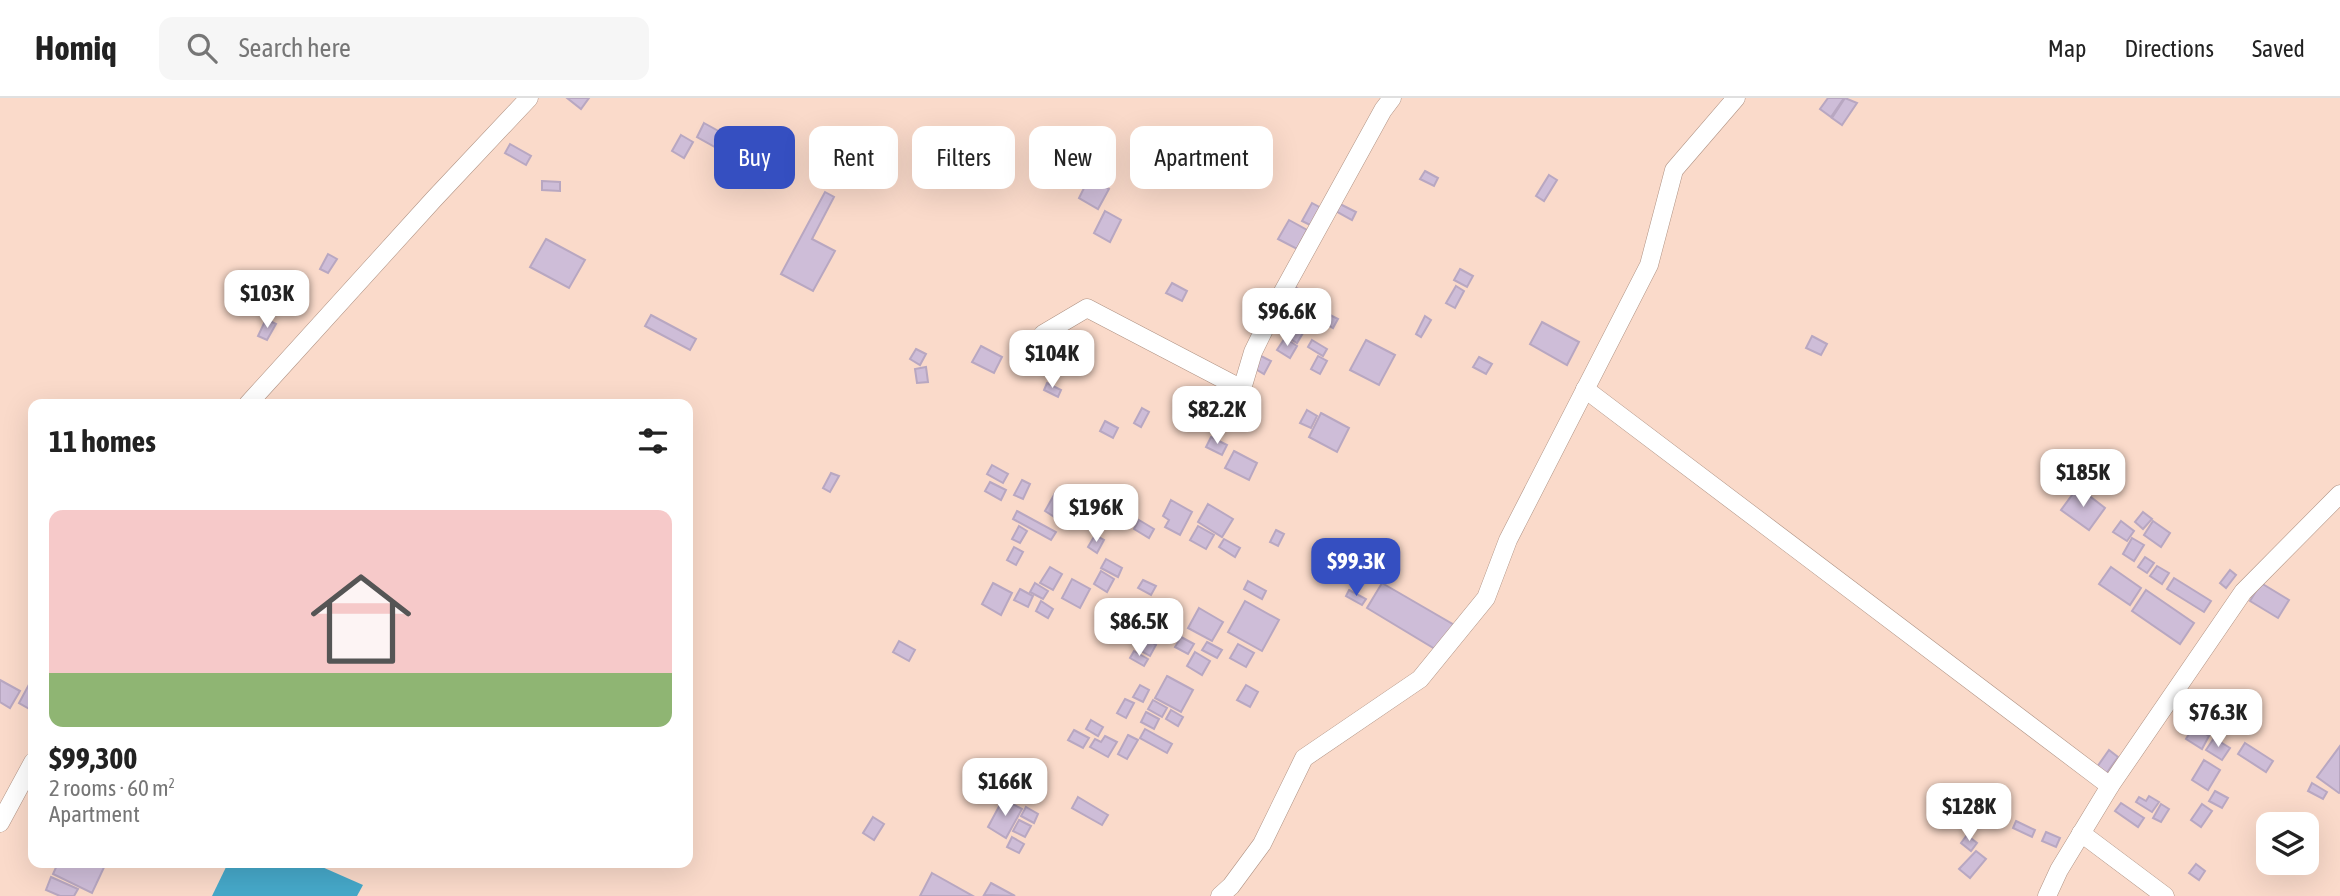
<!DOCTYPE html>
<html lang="en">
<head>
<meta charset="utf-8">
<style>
	:root { --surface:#fff; --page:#f6f6f6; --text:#222; --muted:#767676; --line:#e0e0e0; --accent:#354fc1 }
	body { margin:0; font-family:"Asap Condensed",sans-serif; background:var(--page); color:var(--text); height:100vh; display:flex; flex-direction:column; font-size:26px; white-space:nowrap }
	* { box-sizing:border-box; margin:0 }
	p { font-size:23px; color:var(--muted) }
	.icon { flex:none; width:38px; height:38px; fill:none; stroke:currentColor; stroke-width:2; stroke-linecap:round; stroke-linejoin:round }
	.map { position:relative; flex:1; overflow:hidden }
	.drawer { position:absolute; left:28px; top:301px; width:665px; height:469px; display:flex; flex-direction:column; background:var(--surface); border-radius:14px; box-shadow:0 7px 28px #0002 }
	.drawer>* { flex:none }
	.top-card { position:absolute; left:714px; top:28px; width:665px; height:63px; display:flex; gap:14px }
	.fabs { position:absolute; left:2256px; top:714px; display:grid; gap:14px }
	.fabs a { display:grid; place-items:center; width:63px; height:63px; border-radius:14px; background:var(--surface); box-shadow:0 7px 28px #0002; font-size:35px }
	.price { position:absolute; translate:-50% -60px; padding:0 16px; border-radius:14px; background:#fff; color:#222; font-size:23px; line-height:46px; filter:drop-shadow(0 2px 4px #0008) }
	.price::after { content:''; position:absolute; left:50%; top:42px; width:21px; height:16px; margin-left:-10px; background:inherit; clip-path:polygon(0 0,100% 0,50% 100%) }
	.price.active { background:var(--accent); color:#fff }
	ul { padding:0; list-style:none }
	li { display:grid; align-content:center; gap:14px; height:371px; padding:0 21px }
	li span { display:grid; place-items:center; height:217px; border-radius:14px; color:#555 }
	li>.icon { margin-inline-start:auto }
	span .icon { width:126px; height:126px; fill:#fffc; stroke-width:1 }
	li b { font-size:30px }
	h2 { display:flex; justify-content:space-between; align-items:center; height:84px; padding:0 21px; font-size:30px }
	.chip { padding:0 24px; border-radius:14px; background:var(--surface); box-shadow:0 7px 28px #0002; font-size:24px; line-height:63px }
	.chip.active { background:var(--accent); color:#fff }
	header { display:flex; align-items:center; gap:42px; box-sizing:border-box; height:98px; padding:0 35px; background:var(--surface); border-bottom:2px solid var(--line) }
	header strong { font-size:33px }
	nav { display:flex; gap:38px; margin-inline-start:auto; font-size:24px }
	.search { width:490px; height:63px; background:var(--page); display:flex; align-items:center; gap:18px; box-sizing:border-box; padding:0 24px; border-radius:14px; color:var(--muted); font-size:26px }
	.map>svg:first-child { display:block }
	.water { fill:#46a8c9 }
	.building { fill:#cebdd8; stroke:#b8a7c1; stroke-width:2 }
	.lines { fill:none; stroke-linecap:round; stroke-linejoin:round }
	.street-casing { stroke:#af9283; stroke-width:19 }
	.street { stroke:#fff; stroke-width:18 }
</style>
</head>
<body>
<header>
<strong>Homiq</strong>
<div class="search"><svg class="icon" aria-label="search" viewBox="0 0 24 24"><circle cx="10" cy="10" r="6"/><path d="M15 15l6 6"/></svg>Search here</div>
<nav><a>Map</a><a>Directions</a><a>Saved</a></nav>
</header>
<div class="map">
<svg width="2340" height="798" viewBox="0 0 2340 798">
	<rect width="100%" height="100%" fill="#fadaca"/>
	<path class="water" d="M228,765H313L363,787L357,798H212Z"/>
	<g class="building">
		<path d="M567,0H589L581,11Z"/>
		<path d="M1828,0H1844L1831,19L1820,11Z"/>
		<path d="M1845,0L1857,5L1842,27L1832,20Z"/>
		<path d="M704,25L740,45L733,59L697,39Z"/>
		<path d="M681,37L693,44L684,60L672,53Z"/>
		<path d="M510,46L531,58L526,67L505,55Z"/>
		<path d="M741,51L765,65L753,85L729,72Z"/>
		<path d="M1425,73L1438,80L1434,88L1420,81Z"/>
		<path d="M1549,77L1557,82L1544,103L1536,98Z"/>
		<path d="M1089,80L1109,91L1098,111L1079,100Z"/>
		<path d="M542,83L560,84V93L542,92Z"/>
		<path d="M825,94L834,99L812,141L835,153L813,193L781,176Z"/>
		<path d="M1312,105L1321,110L1312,128L1302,123Z"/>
		<path d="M1338,105L1356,114L1352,122L1334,112Z"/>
		<path d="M1105,113L1121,122L1110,144L1094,135Z"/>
		<path d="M1289,122L1307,132L1297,151L1278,141Z"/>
		<path d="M546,141L585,162L569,190L530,169Z"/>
		<path d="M328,156L337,161L328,175L320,171Z"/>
		<path d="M1460,171L1473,178L1467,189L1454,182Z"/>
		<path d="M1172,185L1187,193L1182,203L1166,195Z"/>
		<path d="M1456,188L1464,193L1455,210L1446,205Z"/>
		<path d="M1295,189L1323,205L1311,228L1282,211Z"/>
		<path d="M1326,215L1338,221L1333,230L1321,223Z"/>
		<path d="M1278,216L1288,221L1281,234L1271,229Z"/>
		<path d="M651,217L696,241L690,252L645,228Z"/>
		<path d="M1425,218L1431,222L1421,239L1416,236Z"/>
		<path d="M266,221L276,226L267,242L258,238Z"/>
		<path d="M1542,224L1579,244L1567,267L1530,246Z"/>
		<path d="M1290,227L1303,235L1297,245L1284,237Z"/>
		<path d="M1812,238L1827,246L1821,257L1806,250Z"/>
		<path d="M1285,240L1297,248L1290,260L1277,252Z"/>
		<path d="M1312,242L1327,251L1323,258L1308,249Z"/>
		<path d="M1366,242L1395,257L1379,287L1350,272Z"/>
		<path d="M981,248L1002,259L994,275L972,264Z"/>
		<path d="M916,251L926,256L920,267L910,261Z"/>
		<path d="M1259,257L1271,263L1264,276L1252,269Z"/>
		<path d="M1318,258L1327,263L1320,276L1311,271Z"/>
		<path d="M1479,259L1492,266L1486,276L1473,269Z"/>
		<path d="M926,269L928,284L917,285L915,271Z"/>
		<path d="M1047,285L1061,292L1058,299L1044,292Z"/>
		<path d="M1142,310L1149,314L1141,329L1134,325Z"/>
		<path d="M1307,312L1317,318L1311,330L1300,325Z"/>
		<path d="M1321,315L1349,330L1337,354L1309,339Z"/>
		<path d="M1105,323L1118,330L1113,340L1100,333Z"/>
		<path d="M1211,339L1227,347L1222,357L1206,349Z"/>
		<path d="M1234,353L1257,365L1249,382L1225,370Z"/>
		<path d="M992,367L1008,376L1003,385L987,376Z"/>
		<path d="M831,375L839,378L830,394L823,390Z"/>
		<path d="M1022,382L1030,386L1023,401L1014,397Z"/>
		<path d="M990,384L1006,392L1001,402L985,393Z"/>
		<path d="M2078,389L2105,410L2089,432L2061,412Z"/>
		<path d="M1055,395L1066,401L1056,420L1045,413Z"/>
		<path d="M1171,402L1192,414L1180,437L1165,429L1169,422L1163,418Z"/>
		<path d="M1208,406L1233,421L1222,439L1198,424Z"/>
		<path d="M1017,413L1056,434L1051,442L1013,421Z"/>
		<path d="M2143,414L2152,421L2143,431L2135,424Z"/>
		<path d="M1139,422L1154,431L1149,440L1134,431Z"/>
		<path d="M2121,423L2134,433L2127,443L2113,434Z"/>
		<path d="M2153,423L2170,435L2161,449L2144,437Z"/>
		<path d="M1019,428L1027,433L1020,445L1012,441Z"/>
		<path d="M1198,428L1214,437L1206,451L1190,442Z"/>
		<path d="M1276,432L1284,436L1278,448L1270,444Z"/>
		<path d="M1095,437L1104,442L1097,455L1088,449Z"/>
		<path d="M2132,440L2144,447L2134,463L2123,456Z"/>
		<path d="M1224,441L1240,450L1235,459L1219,449Z"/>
		<path d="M1014,449L1023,454L1016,467L1007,462Z"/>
		<path d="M2145,459L2154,465L2147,475L2138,469Z"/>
		<path d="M1106,461L1122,470L1118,479L1101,470Z"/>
		<path d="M2157,468L2169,475L2162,486L2150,478Z"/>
		<path d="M1050,469L1062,476L1053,492L1040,485Z"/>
		<path d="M2111,469L2141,490L2130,507L2099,486Z"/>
		<path d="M2230,472L2236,477L2226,490L2220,485Z"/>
		<path d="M1101,473L1114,481L1107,494L1094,486Z"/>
		<path d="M2174,480L2211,503L2204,514L2167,491Z"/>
		<path d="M1072,481L1090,491L1080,510L1062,500Z"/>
		<path d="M1143,482L1156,488L1151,497L1138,490Z"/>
		<path d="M1248,483L1266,493L1262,501L1244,491Z"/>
		<path d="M993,485L1012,495L1001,517L982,506Z"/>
		<path d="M1035,485L1048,493L1043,501L1030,494Z"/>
		<path d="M1382,485L1456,528L1435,551L1367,510Z"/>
		<path d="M2261,485L2289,502L2278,520L2250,503Z"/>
		<path d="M1020,491L1033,498L1028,509L1014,502Z"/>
		<path d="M1349,492L1366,501L1362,507L1346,498Z"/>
		<path d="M2146,492L2194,525L2180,546L2132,513Z"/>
		<path d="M1041,503L1053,511L1048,520L1036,513Z"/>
		<path d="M1245,503L1279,522L1262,553L1228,534Z"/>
		<path d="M1199,510L1223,524L1212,543L1188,530Z"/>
		<path d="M1158,527L1171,534L1166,543L1153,536Z"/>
		<path d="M1142,539L1156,547L1150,558L1136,550Z"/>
		<path d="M1181,539L1194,546L1188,556L1175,549Z"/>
		<path d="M899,543L915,552L909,563L893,554Z"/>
		<path d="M1207,544L1222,552L1217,560L1202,552Z"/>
		<path d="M1238,546L1254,555L1246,569L1230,560Z"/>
		<path d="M1134,553L1148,561L1144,568L1130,560Z"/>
		<path d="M1195,554L1210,563L1202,577L1187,568Z"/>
		<path d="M1167,578L1193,592L1181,614L1155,600Z"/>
		<path d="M33,579V613L19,605Z"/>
		<path d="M0,582L20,593L10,610L0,604Z"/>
		<path d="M1140,587L1149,592L1143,604L1133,599Z"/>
		<path d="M1246,587L1258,594L1250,609L1237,602Z"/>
		<path d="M1125,601L1134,605L1126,620L1117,615Z"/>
		<path d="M1153,602L1167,610L1162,619L1148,611Z"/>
		<path d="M1171,612L1183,619L1178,628L1166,621Z"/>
		<path d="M1146,614L1159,621L1154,631L1141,624Z"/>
		<path d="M1091,622L1103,629L1098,638L1086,631Z"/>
		<path d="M2193,629L2209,638L2202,651L2186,641Z"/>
		<path d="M1145,631L1172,646L1167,655L1140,640Z"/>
		<path d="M1074,632L1089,640L1083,650L1068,642Z"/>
		<path d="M1128,637L1138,642L1127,661L1118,656Z"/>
		<path d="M1105,638L1117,644L1108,659L1090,649L1095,641L1101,644Z"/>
		<path d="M2214,640L2230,650L2222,662L2206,652Z"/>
		<path d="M2245,645L2273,663L2266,674L2238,656Z"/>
		<path d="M2340,648V694L2339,695L2317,679Z"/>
		<path d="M2109,652L2118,659L2106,676L2097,669Z"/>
		<path d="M2204,662L2220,672L2208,692L2192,682Z"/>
		<path d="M2312,685L2327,694L2323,701L2308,693Z"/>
		<path d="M2215,693L2228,700L2222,710L2209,703Z"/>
		<path d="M2149,698L2159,704L2152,714L2136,704L2139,699L2146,703Z"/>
		<path d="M1078,699L1108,717L1102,727L1072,710Z"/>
		<path d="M1003,701L1022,711L1006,740L988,729Z"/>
		<path d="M2121,705L2144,720L2138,729L2115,713Z"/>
		<path d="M2161,706L2169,711L2161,724L2153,720Z"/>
		<path d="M2202,706L2212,713L2201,729L2191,722Z"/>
		<path d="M1026,709L1038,716L1034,725L1021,718Z"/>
		<path d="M873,719L884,726L874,742L863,735Z"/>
		<path d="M1019,722L1031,728L1025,739L1013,733Z"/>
		<path d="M2016,723L2035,732L2032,739L2013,730Z"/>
		<path d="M2046,734L2060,740L2056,749L2042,743Z"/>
		<path d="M1967,737L1977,745L1971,753L1961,745Z"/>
		<path d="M1012,739L1024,746L1019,755L1007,749Z"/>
		<path d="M1976,753L1986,761L1970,780L1959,771Z"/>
		<path d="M58,765H106L92,795L53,776Z"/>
		<path d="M2196,766L2205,773L2199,782L2189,775Z"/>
		<path d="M932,775L973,798H920Z"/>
		<path d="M51,779L78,791L74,798H60L46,792Z"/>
		<path d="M991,785L1015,798H1014L984,797Z"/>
	</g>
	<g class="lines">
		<defs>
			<g id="street">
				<path d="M1043,236L1087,210L1242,291L1253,254L1280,199L1383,12L1392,0"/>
				<path d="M1585,291L2110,688"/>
				<path d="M248,306L434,101L529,0"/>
				<path d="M0,725L33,664"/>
				<path d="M2081,735L2165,798"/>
				<path d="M1220,798L1231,788L1262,746L1304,660L1420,581L1486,500L1508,442L1649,167L1674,72L1736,0"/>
				<path d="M2047,798L2059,772L2110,688L2243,494L2340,396"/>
			</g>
		</defs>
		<use href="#street" class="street-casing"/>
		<use href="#street" class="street"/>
	</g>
</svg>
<div class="fabs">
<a><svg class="icon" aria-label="layers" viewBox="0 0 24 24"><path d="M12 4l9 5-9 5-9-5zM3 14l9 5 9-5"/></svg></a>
</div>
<b class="price" style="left:267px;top:232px">$103K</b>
<b class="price" style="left:1287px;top:250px">$96.6K</b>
<b class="price" style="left:1052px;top:292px">$104K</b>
<b class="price" style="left:1217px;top:348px">$82.2K</b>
<b class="price" style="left:2083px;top:411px">$185K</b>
<b class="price" style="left:1096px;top:446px">$196K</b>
<b class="price active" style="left:1356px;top:500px">$99.3K</b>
<b class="price" style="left:1139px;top:560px">$86.5K</b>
<b class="price" style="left:2218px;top:651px">$76.3K</b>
<b class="price" style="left:1005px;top:720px">$166K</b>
<b class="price" style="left:1969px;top:745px">$128K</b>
<div class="top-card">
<a class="chip active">Buy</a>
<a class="chip">Rent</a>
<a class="chip">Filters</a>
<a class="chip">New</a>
<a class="chip">Apartment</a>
</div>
<section class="drawer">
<h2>11 homes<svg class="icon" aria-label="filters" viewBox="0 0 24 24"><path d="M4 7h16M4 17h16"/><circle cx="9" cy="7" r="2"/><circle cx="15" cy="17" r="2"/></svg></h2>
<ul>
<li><span style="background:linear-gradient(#f6c9c9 75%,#8fb573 0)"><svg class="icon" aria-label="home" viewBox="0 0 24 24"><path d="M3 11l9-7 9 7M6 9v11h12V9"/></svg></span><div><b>$99,300</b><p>2 rooms · 60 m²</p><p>Apartment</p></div></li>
</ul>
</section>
</div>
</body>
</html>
